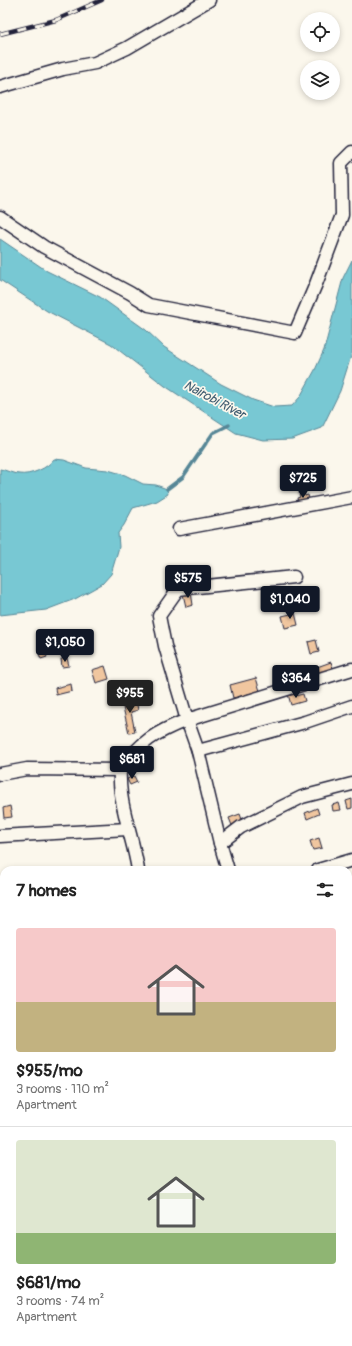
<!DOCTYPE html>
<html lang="en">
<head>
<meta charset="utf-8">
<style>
	:root { --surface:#fff; --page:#f2f2f2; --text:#222; --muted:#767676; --line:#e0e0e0; --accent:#111827 }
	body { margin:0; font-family:Pangolin,sans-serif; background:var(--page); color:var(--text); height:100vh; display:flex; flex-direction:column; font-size:15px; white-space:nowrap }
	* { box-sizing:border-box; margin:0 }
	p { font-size:13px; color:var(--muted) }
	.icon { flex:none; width:22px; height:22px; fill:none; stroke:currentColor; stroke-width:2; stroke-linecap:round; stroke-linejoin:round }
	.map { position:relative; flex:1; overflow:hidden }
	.details { position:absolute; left:0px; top:866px; width:352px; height:480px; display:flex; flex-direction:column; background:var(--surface); border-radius:12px 12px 0 0; box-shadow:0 2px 6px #0003 }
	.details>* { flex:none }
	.buttons { position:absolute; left:300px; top:12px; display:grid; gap:8px }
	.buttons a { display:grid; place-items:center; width:40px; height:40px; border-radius:50%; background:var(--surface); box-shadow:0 2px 6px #0003; font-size:20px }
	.price { position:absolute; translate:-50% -34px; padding:0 9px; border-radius:4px; background:var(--accent); color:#fff; font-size:13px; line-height:26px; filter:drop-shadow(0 1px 2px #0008) }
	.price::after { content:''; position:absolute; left:50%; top:24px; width:12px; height:9px; margin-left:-6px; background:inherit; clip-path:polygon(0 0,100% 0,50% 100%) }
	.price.current { background:#222; color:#fff }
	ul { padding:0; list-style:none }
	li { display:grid; align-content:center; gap:8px; height:212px; padding:0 16px }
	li+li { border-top:1px solid var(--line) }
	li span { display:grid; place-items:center; height:124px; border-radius:4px; color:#555 }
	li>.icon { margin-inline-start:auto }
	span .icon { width:72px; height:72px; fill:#fffc; stroke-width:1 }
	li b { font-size:17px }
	h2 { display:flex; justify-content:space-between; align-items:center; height:48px; padding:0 16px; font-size:17px }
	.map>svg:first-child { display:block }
	.water { fill:#78c8d3; stroke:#568696 }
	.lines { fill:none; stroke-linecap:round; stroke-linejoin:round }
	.stream { stroke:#568696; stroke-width:3.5 }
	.building { fill:#f0c69f; stroke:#22223b }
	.lane-casing { stroke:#22223b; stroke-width:9 }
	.street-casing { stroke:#22223b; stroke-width:15 }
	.lane { stroke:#fbf7ec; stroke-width:6 }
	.street { stroke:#fbf7ec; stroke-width:12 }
	.rail-casing { stroke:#22223b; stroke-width:4.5 }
	.rail { stroke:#fbf7ec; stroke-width:3; stroke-dasharray:9; stroke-linecap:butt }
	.labels { text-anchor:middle; stroke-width:3.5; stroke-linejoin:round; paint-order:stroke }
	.water-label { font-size:13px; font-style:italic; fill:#405c70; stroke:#fbf7ec }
</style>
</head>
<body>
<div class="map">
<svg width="352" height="1346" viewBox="0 0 352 1346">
	<rect width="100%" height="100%" fill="#fbf7ec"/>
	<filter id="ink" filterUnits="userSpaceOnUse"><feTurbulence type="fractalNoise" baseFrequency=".025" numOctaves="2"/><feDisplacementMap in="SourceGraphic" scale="8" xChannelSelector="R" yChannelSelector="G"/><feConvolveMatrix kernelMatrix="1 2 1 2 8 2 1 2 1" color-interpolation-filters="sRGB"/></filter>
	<g filter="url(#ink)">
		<g class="water">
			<path d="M0,239L47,271L100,297L146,330L164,347L221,384L253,400L274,407L292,406L300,397L315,370L324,350L343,278L352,260V353L340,391L322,428L292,439L263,440L236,433L165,386L111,344L47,311L0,280Z"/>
			<path d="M54,459L64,460L86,468L108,470L125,475L143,484L156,485L167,489L168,494L157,501L133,508L124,525L118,533L119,547L111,574L102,584L75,599L46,610L0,615V469C6,470 13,474 19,474C30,476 48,468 54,459Z"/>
		</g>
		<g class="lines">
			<path class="stream" d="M167,489L183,477L213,433L229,425"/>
		</g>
		<g class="building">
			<path d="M304,492L305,496L308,495L310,503L299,506L297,498L300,497L299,493Z"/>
			<path d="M191,592L193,605L186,607L183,594Z"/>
			<path d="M295,613L298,625L285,628L282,616Z"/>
			<path d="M316,640L319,652L311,654L308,642Z"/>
			<path d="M45,652L47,657L41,659L39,654Z"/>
			<path d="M67,658L69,666L62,667L61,659Z"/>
			<path d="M331,662L334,671L320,679L317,667Z"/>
			<path d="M105,666L109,679L96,683L92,670Z"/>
			<path d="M256,678L260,691L233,698L230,685Z"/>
			<path d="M71,684L72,691L56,695L55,688Z"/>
			<path d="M294,692L295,696L303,694L305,701L291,705L288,694Z"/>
			<path d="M136,700L138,710L131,712L135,732L129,733L122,703Z"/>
			<path d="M134,776L137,782L130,785L127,779Z"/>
			<path d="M352,799V808L348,809L346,801Z"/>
			<path d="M339,803L341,810L333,811L332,805Z"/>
			<path d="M10,806L12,817L4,818L3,808Z"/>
			<path d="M317,808L319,814L307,819L305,813Z"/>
			<path d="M240,814L244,825L233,828L229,818Z"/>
			<path d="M319,838L322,848L313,850L310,841Z"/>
			<path d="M4,891V912L0,913V892Z"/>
			<path d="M352,969V998L348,1000V970Z"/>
			<path d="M4,1176V1194L0,1196V1178Z"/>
			<path d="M4,1205V1221L2,1222L0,1221V1208Z"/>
			<path d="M0,1337L6,1346H0Z"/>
			<path d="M115,1342H125L127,1346H118Z"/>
			<path d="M209,1342H230L224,1346H211Z"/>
			<path d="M264,1342H279V1343L275,1346H264Z"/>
		</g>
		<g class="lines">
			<defs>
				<path id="lane" d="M336,1342L338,1346"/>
				<g id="street">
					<path d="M0,87L63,69L95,63L127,48L209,0"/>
					<path d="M0,217L44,247L130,293L149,305L295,333L316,284L342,215L341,163L352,152"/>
					<path d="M179,529L352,497"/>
					<path d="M198,751L305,722L352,706"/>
					<path d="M120,770C118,805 133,836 138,870"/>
					<path d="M0,774L27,769L120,770C140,742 156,732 187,720L352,669"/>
					<path d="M0,836L128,829"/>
					<path d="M220,843L241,827L302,797L352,784"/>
					<path d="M228,870L220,843L198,751L187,720L165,646L159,616L178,589L294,577"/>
					<path d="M318,870L352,860"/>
					<path d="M349,904L352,911"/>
					<path d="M0,921L4,920"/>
					<path d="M0,1002L4,1014"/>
					<path d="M348,1015L352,1014"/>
					<path d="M0,1048L4,1047"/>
					<path d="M348,1175H352"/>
					<path d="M0,1290L4,1297"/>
					<path d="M30,1342L33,1346"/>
					<path d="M100,1342L103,1346"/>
					<path d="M194,1342L197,1346"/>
					<path d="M283,1342L286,1346"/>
				</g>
			</defs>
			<use href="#lane" class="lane-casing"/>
			<use href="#street" class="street-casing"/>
			<use href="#lane" class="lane"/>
			<use href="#street" class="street"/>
			<defs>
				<path id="rail" d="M0,34L56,20L102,0"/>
			</defs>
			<use href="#rail" class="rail-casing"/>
			<use href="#rail" class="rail"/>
		</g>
	</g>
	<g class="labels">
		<g class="water-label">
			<text transform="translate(215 399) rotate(28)" y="5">Nairobi River</text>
		</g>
	</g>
</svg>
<div class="buttons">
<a><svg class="icon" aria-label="locate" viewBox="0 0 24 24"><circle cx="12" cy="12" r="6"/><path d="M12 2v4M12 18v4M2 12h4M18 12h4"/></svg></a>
<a><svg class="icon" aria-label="layers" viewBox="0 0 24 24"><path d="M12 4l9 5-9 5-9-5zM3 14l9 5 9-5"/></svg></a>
</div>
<b class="price" style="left:303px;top:499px">$725</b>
<b class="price" style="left:188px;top:599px">$575</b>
<b class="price" style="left:290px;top:620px">$1,040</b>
<b class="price" style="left:65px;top:663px">$1,050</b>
<b class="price" style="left:296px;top:699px">$364</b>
<b class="price current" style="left:130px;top:714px">$955</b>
<b class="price" style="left:132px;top:780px">$681</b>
<section class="details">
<h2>7 homes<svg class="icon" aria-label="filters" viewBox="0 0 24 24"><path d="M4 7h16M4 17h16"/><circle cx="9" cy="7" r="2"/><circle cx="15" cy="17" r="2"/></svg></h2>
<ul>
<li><span style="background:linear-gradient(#f6c9c9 60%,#c2b280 0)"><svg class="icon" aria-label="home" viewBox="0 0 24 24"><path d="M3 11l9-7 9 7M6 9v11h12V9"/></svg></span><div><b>$955/mo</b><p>3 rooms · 110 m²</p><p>Apartment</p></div></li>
<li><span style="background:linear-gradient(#dfe7d0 75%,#8fb573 0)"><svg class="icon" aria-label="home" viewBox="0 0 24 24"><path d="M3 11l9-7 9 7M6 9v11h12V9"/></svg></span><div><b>$681/mo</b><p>3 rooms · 74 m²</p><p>Apartment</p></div></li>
</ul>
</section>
</div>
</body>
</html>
